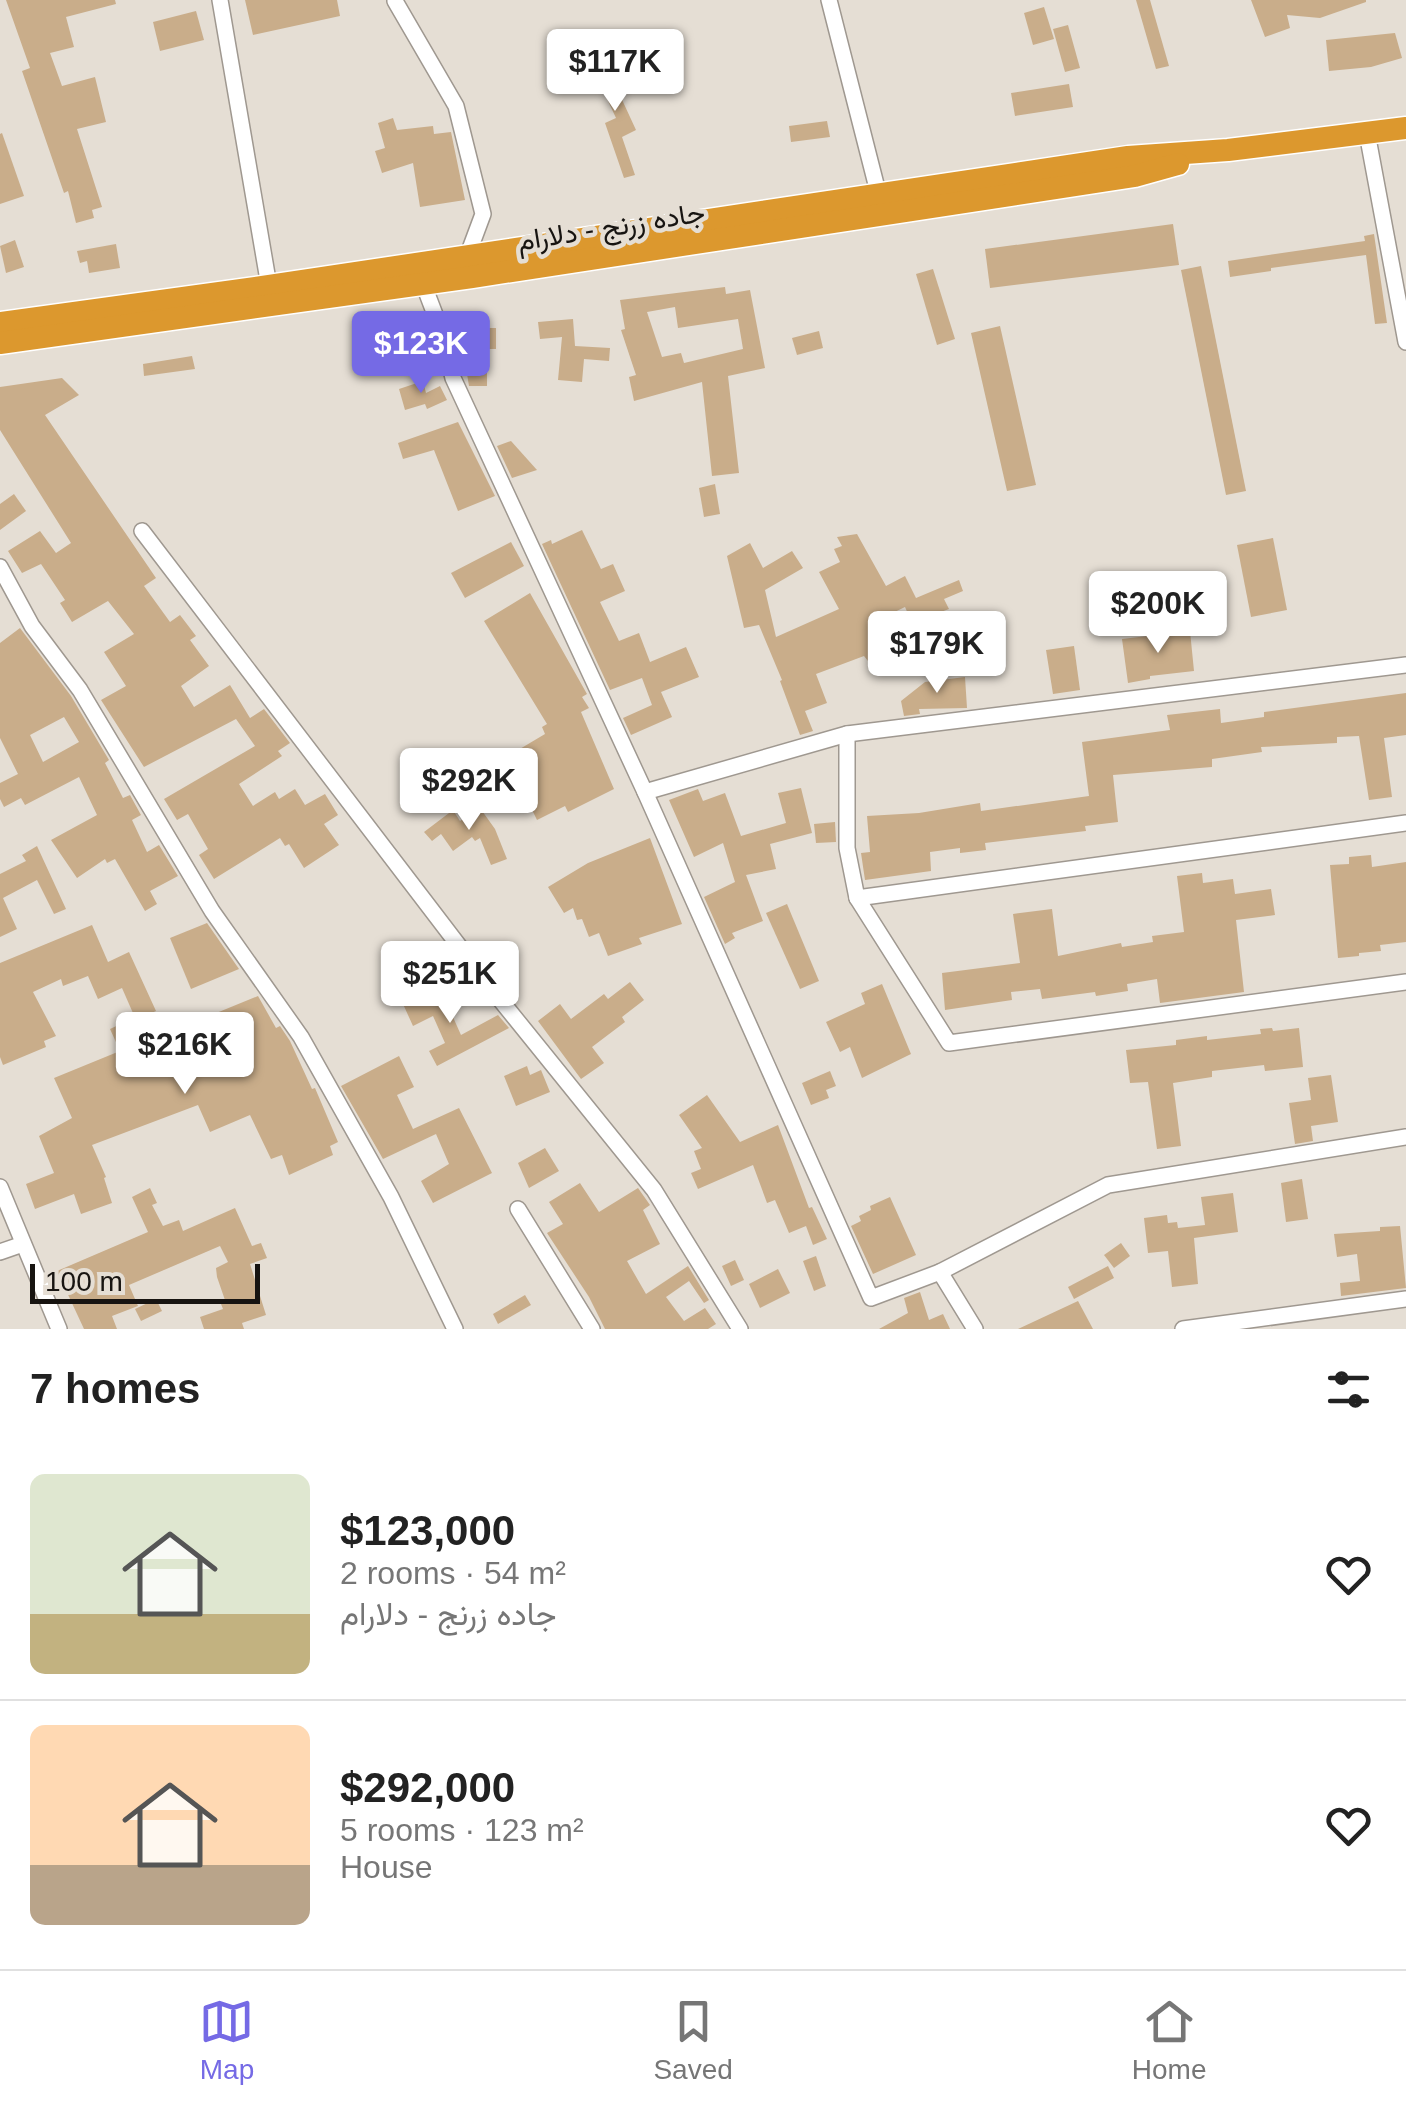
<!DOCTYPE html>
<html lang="en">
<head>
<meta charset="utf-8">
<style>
	:root { --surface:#fff; --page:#f2f2f2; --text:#222; --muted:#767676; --line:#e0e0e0; --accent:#756ae5 }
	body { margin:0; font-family:Helvetica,Vazirmatn,sans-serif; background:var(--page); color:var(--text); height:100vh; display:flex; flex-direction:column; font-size:38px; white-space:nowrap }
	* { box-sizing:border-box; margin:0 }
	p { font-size:32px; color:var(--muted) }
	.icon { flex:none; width:55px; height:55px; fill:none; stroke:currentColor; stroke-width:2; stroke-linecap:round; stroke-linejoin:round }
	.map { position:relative; height:1329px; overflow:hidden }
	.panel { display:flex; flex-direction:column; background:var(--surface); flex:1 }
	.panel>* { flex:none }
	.scale { position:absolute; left:30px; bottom:25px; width:230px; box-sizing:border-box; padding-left:10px; border:5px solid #171411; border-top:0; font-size:28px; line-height:35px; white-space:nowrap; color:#171411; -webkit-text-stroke:8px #e5ded4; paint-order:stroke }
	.price { position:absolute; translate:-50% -85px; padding:0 22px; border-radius:10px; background:#fff; color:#222; font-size:32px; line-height:65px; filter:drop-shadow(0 2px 5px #0008) }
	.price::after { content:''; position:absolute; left:50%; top:60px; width:30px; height:22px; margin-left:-15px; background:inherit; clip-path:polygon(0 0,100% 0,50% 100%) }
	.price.on { background:var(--accent); color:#fff }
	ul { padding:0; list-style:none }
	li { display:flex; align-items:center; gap:30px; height:250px; padding:0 30px }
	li+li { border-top:2px solid var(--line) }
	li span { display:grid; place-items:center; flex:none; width:280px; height:200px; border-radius:15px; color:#555 }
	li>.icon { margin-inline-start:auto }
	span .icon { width:120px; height:120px; fill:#fffc; stroke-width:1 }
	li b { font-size:42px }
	h2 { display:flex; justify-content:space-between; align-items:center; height:120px; padding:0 30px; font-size:42px }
	.tabs { display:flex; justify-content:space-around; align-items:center; height:140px; border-top:2px solid var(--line); background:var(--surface); font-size:28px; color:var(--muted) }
	.tabs a { display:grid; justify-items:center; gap:5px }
	.tabs .on { color:var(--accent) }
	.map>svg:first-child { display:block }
	.building { fill:#c9ad8a; fill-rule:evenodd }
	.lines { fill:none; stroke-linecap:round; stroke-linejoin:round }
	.minor-casing { stroke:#9f9890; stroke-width:18 }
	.highway-casing { stroke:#fff; stroke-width:25 }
	.minor { stroke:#fff; stroke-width:15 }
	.highway { stroke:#dc982e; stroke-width:22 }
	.labels { text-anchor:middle; stroke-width:9; stroke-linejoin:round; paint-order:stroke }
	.street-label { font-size:28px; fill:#171411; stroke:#e5ded4 }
</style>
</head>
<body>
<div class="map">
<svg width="1406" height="1329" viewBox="0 0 1406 1329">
	<rect width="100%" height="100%" fill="#e5ded4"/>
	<g class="building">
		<path d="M6,0H115L116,4L66,17L74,47L50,53L62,86L95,77L106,122L77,129L102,207L92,210L94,218L76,223L68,191L64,193L22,71L30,68Z"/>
		<path d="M245,0H337L340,16L253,35Z"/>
		<path d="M1136,0H1150L1169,66L1156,69Z"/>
		<path d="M1251,0H1366V2L1320,18L1287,15L1290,28L1265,37Z"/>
		<path d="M1044,7L1054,39L1033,45L1024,13Z"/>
		<path d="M196,11L204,40L160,51L153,22Z"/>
		<path d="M1068,25L1080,68L1065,72L1053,29Z"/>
		<path d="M1395,33L1402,58L1371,67L1329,71L1326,40Z"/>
		<path d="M600,52L636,130L622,137L635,175L624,178L605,123L616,118L588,58Z"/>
		<path d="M1069,84L1073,107L1015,116L1011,93Z"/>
		<path d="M393,118L397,130L433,126L434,134L451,132L465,200L420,207L413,163L382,173L375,151L385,148L378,123Z"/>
		<path d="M827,121L830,137L791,142L789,126Z"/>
		<path d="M2,133L24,196L0,204V134Z"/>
		<path d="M1173,224L1179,265L990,288L985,249Z"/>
		<path d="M1374,234L1387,323L1375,324L1366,255L1271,268V271L1230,277L1228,261L1365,241L1364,236Z"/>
		<path d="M15,240L24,267L6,273L0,246Z"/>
		<path d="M116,244L120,268L89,273L87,261L80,263L77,251Z"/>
		<path d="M1201,266L1246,491L1226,495L1181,270Z"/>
		<path d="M933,269L955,339L937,345L916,274Z"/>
		<path d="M725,287L726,294L750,290L765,368L728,376L739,473L712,476L702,382L634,401L629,377L636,375L621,330L625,329L620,300ZM675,307L678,328L738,319L743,349L684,363L681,353L662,357L647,312Z"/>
		<path d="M573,319L575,346L610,348L609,361L584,359L582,382L558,380L562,337L540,339L538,322Z"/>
		<path d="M1000,326L1036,485L1007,491L971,333Z"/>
		<rect x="481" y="328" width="15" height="21"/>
		<path d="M819,331L823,348L797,355L792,338Z"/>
		<path d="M418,332L422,361L371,368L366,339Z"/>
		<path d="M192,356L195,369L144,376L143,364Z"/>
		<path d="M487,361V386H469L466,368Z"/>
		<path d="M62,378L79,395L45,415L156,578L144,586L170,622L180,615L196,636L190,640L209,666L181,686L194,707L230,685L250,718L264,709L290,743L278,751L282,756L239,784L253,806L275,792L279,799L295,789L305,805L325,794L338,815L324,824L339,845L304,868L289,844L285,846L280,838L214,879L199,855L208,849L188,814L177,820L164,799L255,746L236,719L144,767L101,700L126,686L104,652L134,634L108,601L72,622L60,603L65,600L41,564L22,573L8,551L40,531L56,553L71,543L0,430V387Z"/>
		<path d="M423,381L426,393L440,386L447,400L427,409L425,404L405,410L399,389Z"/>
		<path d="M458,422L495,496L458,511L434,450L403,459L398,443Z"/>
		<path d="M511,441L537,470L512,478L497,446Z"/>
		<path d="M715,484L720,514L704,517L699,488Z"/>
		<path d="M14,494L26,511L0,530V504Z"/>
		<path d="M582,530L601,569L613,564L625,591L600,602L619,641L639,633L650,662L686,647L699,677L661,692L672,717L631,735L623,718L652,705L642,678L610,690L542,544L551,540L552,544Z"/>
		<path d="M857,534L886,586L905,576L916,598L959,580L963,591L944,599L949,609L938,613L942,621L916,632L905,607L878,620L884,631L876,635L896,667L880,676L864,656L816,674L827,703L805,711L813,731L800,735L780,681L782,680L759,625L744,628L727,556L750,543L763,568L792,551L803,568L765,590L776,637L839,609L819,572L840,562L834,549L842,546L837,537Z"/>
		<path d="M1273,538L1287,610L1251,617L1237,545Z"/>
		<path d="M511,542L524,566L465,598L451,573Z"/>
		<path d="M530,593L587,694L582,697L589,708L581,712L614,789L568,812L565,806L537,820L518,781L482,796L470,767L496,756L498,762L545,734L542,727L547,724L484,621Z"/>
		<path d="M20,628L71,696L109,760L105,763L123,798L130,795L141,815L132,820L147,852L159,845L178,876L150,891L157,904L145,911L115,859L107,863L105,859L77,878L51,840L97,815L79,777L25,805L21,798L4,807L0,799V783L18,774L0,738V643ZM64,717L79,742L43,762L30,735Z"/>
		<path d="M1190,631L1194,671L1150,676V679L1128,683L1122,639Z"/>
		<path d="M1074,646L1080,690L1053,694L1046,650Z"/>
		<path d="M965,677L967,708L919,709L920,714L904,716L901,701L925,682Z"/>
		<path d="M1406,693V735L1384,738L1392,797L1369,800L1359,736L1337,737V743L1261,747L1262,752L1212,759V767L1113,775L1118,822L1085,826L1086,831L985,843L986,850L960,853V848L930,852L931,871L865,880L861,853L870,852L867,816L919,813L980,803L981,811L1089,796L1082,742L1170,730L1167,715L1220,709L1221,723L1264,717V712Z"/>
		<path d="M801,788L812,833L770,844L776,869L746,875L763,921L732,933L735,938L725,944L704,897L735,882L723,843L694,857L669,800L698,789L703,801L725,793L741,836L786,823L778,793Z"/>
		<path d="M480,808L495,829L507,859L491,865L480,838L475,841L472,837L453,851L441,834L432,841L424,832L453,810L460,821Z"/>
		<path d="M835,822L836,842L816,843L814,824Z"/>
		<path d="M650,838L682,924L639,938L642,944L608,956L599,933L589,937L582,919L577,920L573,908L564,913L548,887L588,863Z"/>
		<path d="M37,846L66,909L54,914L37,880L3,898L17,929L0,937V874L26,861L22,855Z"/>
		<path d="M1371,855L1372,867L1406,862V942L1380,945L1381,951L1359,953V956L1338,958L1330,865L1349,864V857Z"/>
		<path d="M1202,873L1203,883L1233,879L1235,894L1271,889L1275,915L1236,920L1244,992L1160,1003L1157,979L1127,984L1128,991L1096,996L1095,992L1042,999L1040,989L1011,992L1012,1000L945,1010L942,973L1020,963L1013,914L1052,909L1058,956L1121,943L1122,947L1153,942L1152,936L1184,932L1177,876Z"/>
		<path d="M787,904L819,981L800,989L766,913Z"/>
		<path d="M207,923L239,969L191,989L170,938Z"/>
		<path d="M92,925L108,962L129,952L156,1011L136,1020L122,988L98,999L88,976L63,986L61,979L33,992L56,1036L44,1041L46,1047L3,1065L0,1057V963Z"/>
		<path d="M630,982L644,1000L622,1017L625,1022L592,1047L604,1063L581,1079L538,1021L560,1004L571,1019L604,994L608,999Z"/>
		<path d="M882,984L911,1054L862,1078L850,1047L840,1052L826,1022L865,1004L861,993Z"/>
		<path d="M440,988L461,1035L498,1015L509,1028L437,1066L429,1051L445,1043L433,1016L413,1026L403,1004Z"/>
		<path d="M258,996L276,1028L280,1026L290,1041L312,1089L315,1088L338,1142L330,1146L333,1155L289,1175L282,1155L271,1159L250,1115L210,1132L198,1105L92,1145L106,1177L104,1178L112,1203L81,1214L74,1194L35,1209L26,1184L54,1173L39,1136L72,1118L54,1078L120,1051L110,1029L129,1020L142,1046L186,1026L185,1022L207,1012L209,1016Z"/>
		<path d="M1272,1028L1273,1031L1299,1028L1303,1067L1265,1071L1264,1065L1212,1071V1077L1173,1083L1181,1146L1157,1149L1148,1082L1130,1083L1126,1050L1176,1045V1040L1207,1036V1040L1261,1034L1260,1029Z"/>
		<path d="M399,1056L414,1087L397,1095L413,1129L459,1108L492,1173L433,1203L421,1181L449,1164L436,1134L383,1159L341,1086Z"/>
		<path d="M527,1066L530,1075L541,1070L550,1092L516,1106L504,1076Z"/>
		<path d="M830,1071L836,1086L826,1090L829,1098L811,1105L802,1083Z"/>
		<path d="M1331,1075L1338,1122L1311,1126L1313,1141L1295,1144L1289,1103L1311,1100L1308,1078Z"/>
		<path d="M707,1095L740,1142L778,1125L809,1208L812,1207L827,1239L813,1245L806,1226L789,1233L775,1200L767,1203L753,1165L698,1189L691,1173L701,1169L694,1151L702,1148L679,1115Z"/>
		<path d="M545,1148L559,1171L529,1188L518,1163Z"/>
		<path d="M1302,1179L1308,1219L1286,1222L1281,1183Z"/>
		<path d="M580,1183L599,1212L638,1188L650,1205L643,1210L660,1244L627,1261L646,1294L688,1266L709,1300L704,1303L689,1281L666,1297L684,1321L705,1308L716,1324L708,1329H605L589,1297L547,1233L563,1224L549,1202Z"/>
		<path d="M150,1188L157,1203L152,1205L163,1226L179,1220L183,1231L235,1208L252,1246L261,1243L267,1258L250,1264L266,1315L242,1323L244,1329H204L200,1317L223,1309L221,1304L226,1303L217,1277L216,1268L228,1262L220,1246L129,1285L138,1306L112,1316L117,1329H84L57,1271L148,1232L132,1197Z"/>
		<path d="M1233,1193L1238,1232L1194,1238L1198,1284L1172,1287L1168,1251L1148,1253L1144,1218L1167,1215L1168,1223L1177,1222L1178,1228L1205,1225L1201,1197Z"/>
		<path d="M890,1197L916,1255L873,1274L851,1226L861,1221L859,1216L871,1210L870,1206Z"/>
		<path d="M1400,1226L1406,1288L1341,1296L1340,1283L1360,1281L1357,1254L1337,1257L1334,1234L1380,1231V1227Z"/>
		<path d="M1121,1243L1130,1256L1114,1268L1104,1255Z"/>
		<path d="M816,1256L826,1286L814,1291L803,1261Z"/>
		<path d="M735,1260L744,1280L731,1286L722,1266Z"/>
		<path d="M1108,1266L1114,1278L1074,1299L1068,1287Z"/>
		<path d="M778,1269L790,1293L760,1308L749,1284Z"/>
		<path d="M920,1292L929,1320L943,1314L950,1329H879L908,1313L904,1298Z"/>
		<path d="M525,1295L531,1305L498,1324L493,1314Z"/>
		<path d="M156,1299L162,1311L141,1321L135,1309Z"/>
		<path d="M1078,1301L1093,1329H1018Z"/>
	</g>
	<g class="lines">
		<defs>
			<g id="minor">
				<path d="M220,0L269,286"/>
				<path d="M829,0L879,196"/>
				<path d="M395,1L456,106L483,214L467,257L468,264"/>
				<path d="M1367,133L1406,342"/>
				<path d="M423,283L442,333L453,378L645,792L871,1298L940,1272L1108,1185L1406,1137"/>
				<path d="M142,531L498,997L654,1190L740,1329"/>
				<path d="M0,567L32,626L80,690L212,911L301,1037L391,1197L455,1329"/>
				<path d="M847,734V848L857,898L949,1043L1406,982"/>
				<path d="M645,792L847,734L1406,665"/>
				<path d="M857,898L1406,823"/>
				<path d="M0,1187L59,1329"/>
				<path d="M518,1209L592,1329"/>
				<path d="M0,1252L23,1244"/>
				<path d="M940,1272L975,1329"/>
				<path d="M1183,1329L1406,1299"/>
			</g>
			<g id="highway">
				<path d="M0,323L269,286L1128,157L1228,150L1406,128"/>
				<path d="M0,343L472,277L1135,176L1178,164"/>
			</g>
		</defs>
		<use href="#minor" class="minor-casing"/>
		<use href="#highway" class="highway-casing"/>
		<use href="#minor" class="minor"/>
		<use href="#highway" class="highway"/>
	</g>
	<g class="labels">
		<g class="street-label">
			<text transform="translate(611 226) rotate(-9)" y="10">جاده زرنج - دلارام</text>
		</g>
	</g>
</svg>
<div class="scale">100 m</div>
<b class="price" style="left:615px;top:114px">$117K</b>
<b class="price on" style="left:421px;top:396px">$123K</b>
<b class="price" style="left:1158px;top:656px">$200K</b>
<b class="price" style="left:937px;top:696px">$179K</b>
<b class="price" style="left:469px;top:833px">$292K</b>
<b class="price" style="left:450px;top:1026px">$251K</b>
<b class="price" style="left:185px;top:1097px">$216K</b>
</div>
<section class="panel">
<h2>7 homes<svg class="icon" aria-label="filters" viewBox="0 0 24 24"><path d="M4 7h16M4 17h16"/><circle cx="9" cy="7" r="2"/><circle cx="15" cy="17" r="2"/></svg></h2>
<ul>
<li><span style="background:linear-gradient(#dfe7d0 70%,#c2b280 0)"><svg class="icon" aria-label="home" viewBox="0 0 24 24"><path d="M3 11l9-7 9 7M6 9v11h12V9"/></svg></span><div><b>$123,000</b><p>2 rooms · 54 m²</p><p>جاده زرنج - دلارام</p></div><svg class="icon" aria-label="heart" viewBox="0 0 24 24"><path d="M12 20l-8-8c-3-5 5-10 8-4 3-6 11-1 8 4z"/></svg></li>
<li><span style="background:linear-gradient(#ffd9b3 70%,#b9a48a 0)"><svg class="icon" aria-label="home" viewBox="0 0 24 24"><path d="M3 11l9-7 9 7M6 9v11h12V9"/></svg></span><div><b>$292,000</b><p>5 rooms · 123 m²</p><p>House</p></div><svg class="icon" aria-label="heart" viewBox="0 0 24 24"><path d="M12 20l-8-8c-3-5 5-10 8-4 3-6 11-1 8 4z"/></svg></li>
</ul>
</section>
<nav class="tabs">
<a class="on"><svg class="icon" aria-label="map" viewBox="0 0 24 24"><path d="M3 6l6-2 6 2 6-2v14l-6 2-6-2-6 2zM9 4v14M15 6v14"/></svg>Map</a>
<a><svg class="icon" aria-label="saved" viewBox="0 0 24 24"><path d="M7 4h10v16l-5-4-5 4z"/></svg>Saved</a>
<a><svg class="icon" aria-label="home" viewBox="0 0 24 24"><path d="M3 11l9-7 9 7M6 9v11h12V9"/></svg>Home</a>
</nav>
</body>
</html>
